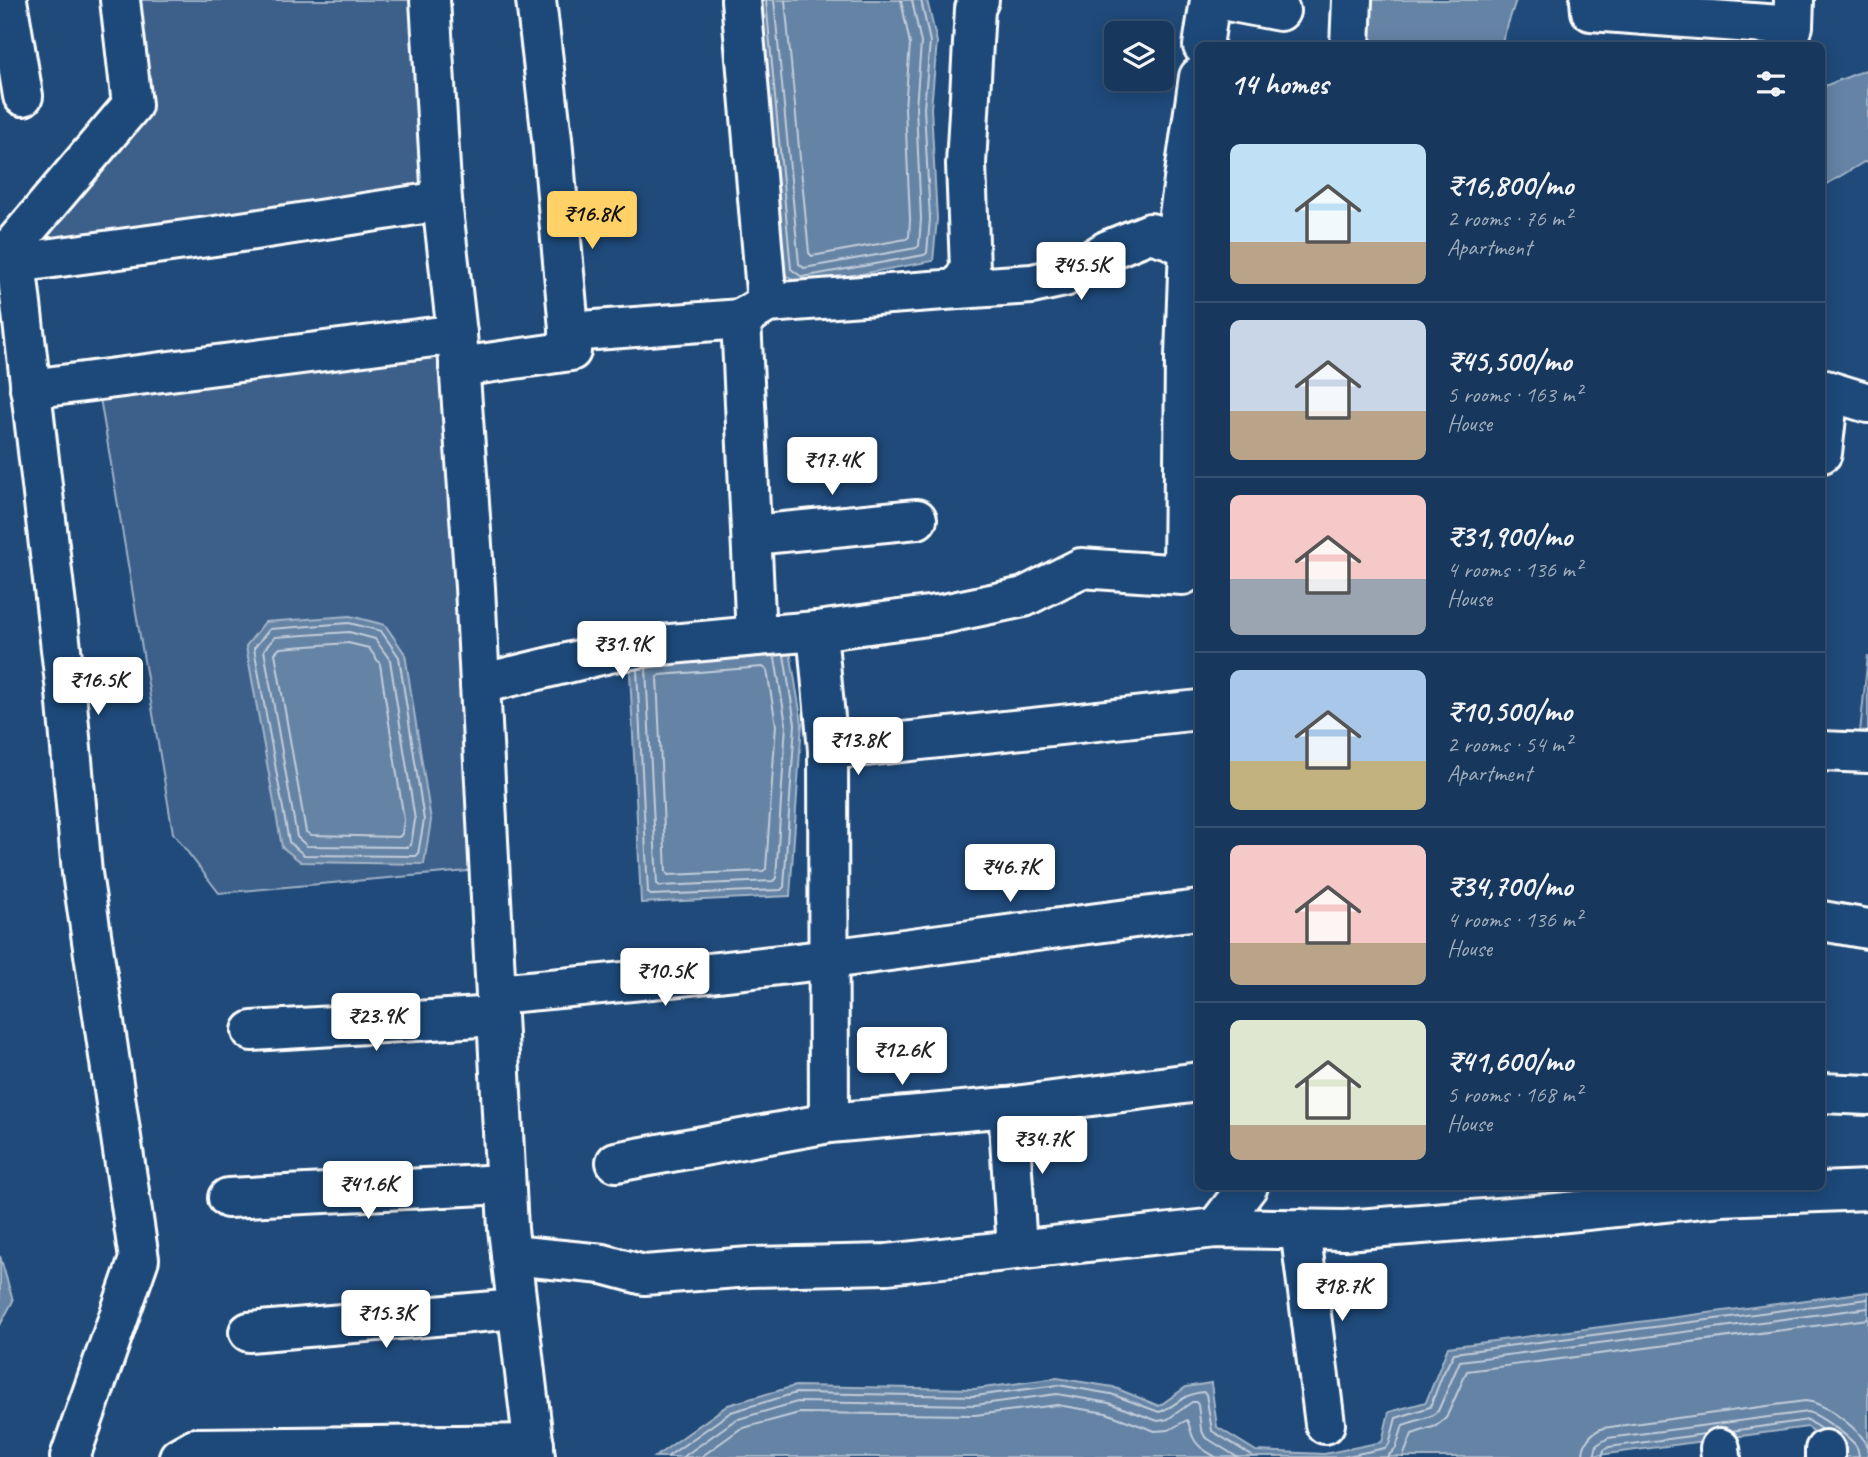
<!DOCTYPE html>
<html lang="en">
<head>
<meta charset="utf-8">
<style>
	:root { --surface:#17385c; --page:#244365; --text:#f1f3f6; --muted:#9eacbb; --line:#365272; --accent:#ffd166 }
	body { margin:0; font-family:Caveat,sans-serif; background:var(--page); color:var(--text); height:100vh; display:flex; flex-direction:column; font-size:26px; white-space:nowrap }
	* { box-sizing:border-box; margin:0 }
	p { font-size:23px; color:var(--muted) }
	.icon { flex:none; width:38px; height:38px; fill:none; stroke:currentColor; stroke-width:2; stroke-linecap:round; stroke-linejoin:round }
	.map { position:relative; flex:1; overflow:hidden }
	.side { position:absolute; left:1195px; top:42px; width:630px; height:1148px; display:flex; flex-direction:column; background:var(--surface); border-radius:10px; box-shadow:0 4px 18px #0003,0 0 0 2px var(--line) }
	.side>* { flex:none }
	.fabs { position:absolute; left:1104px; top:21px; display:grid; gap:14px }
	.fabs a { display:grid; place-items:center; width:70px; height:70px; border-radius:10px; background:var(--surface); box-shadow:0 4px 18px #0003,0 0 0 2px var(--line); font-size:35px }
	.price { position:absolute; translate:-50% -60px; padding:0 16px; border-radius:7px; background:#fff; color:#222; font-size:23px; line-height:46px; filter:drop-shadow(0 2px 4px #0008) }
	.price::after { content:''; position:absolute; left:50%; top:42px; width:21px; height:16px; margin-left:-10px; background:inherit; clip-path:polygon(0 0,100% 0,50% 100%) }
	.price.on { background:var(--accent); color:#111 }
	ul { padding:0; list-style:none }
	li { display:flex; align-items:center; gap:21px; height:175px; padding:0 35px }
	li+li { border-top:2px solid var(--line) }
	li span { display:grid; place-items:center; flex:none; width:196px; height:140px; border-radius:10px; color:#555 }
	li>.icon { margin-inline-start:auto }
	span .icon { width:84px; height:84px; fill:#fffc; stroke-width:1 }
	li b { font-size:30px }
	h2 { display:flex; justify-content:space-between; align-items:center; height:84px; padding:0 35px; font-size:30px }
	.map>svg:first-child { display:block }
	.green { fill:#3c618b; stroke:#9eb0c5; stroke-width:2 }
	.water { fill:#6583a4; stroke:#a3b5c8; stroke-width:2 }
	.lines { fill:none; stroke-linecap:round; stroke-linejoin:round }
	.shore { stroke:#c1cddb; stroke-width:2 }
	.minor-casing { stroke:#fff; stroke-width:44 }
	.minor { stroke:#1f4a7a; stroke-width:38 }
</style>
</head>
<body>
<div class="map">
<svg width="1868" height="1457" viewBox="0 0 1868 1457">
	<rect width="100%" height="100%" fill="#1f4a7a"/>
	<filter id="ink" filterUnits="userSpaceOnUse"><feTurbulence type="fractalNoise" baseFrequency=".0143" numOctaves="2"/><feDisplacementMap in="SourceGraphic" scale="14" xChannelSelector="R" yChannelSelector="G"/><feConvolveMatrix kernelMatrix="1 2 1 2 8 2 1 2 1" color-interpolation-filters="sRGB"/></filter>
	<g filter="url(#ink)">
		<g class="green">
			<path d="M129,0H414L422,189L25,243L142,107Z"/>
			<path d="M444,345L479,870L219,893L173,833L99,392Z"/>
			<path d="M1868,655V742H1859Z"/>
		</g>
		<g class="water">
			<path d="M759,0H927L937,42L931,108L937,219L933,261L800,285L784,274Z"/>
			<path d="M1367,0H1516L1501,45H1362Z"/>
			<path d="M1868,69V163L1864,162L1822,187V87Z"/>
			<path d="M350,616L385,625L405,654L431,820L424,864L301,862L282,847L246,646L265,622Z"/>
			<path d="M788,639L802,723L790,896L641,903L629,651Z"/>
			<path d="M0,1256L13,1301L0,1325Z"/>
			<path d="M1868,1292V1457H1846L1808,1427L1584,1457H655L728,1405L795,1386L975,1389L1057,1378L1113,1387L1159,1406L1186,1387L1211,1383L1217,1427L1256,1451L1324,1454L1382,1442L1389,1412L1426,1402L1448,1347Z"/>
		</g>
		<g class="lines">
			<g class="shore">
				<path d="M766,0L791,269L802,277L924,255L927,253L930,219L924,108L930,42L921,0"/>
				<path d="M774,0L799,264L804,268L916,248L919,246L921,219L916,108L921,43L912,0"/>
				<path d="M785,0L809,253L812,256L906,239L909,237L910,219L905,108L910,44L901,0"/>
				<path d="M349,623L381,631L399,657L424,820L418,854L416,856L304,855L289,842L254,648L270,629Z"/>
				<path d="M349,632L375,639L390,660L415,820L411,845L408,847L307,846L297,837L264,650L275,637Z"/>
				<path d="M348,643L369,648L380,664L404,820L402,834L399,837L311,835L306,832L275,653L280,648Z"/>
				<path d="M763,667L767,670L776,725L766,869L763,871L668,875L666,872L657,677L660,675Z"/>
				<path d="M646,668L657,884L660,886L773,881L776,878L786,724L775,658L772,656L736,659"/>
				<path d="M637,669L648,893L651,895L781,890L784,887L795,724L784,655"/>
				<path d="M1731,1431L1808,1420L1822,1430"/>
				<path d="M667,1457L731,1412L796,1393L975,1396L1058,1385L1111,1394L1159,1412C1177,1406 1182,1394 1203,1392L1206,1394L1212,1431L1254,1457"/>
				<path d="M683,1457L735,1420L797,1402L975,1405L1057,1394L1109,1403L1158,1421L1168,1419L1192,1402H1196L1198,1405L1201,1429L1205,1437L1237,1457"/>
				<path d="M701,1457L740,1429L799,1413L975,1415L1057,1405L1106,1413L1155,1431L1169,1430L1187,1420C1190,1425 1190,1431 1193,1437C1197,1447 1207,1452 1216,1457"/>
				<path d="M1343,1457L1385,1448L1389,1444L1396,1418L1430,1407L1442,1376L1454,1353L1868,1299"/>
				<path d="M1387,1457L1396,1448L1403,1425L1431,1416L1438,1411L1460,1361L1868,1308"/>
				<path d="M1403,1457L1412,1434L1436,1426L1446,1418L1467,1371L1868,1319"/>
				<path d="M1583,1457C1583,1443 1590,1433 1603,1428L1805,1401C1824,1402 1861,1430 1868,1447"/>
				<path d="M1594,1457L1597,1445L1608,1438L1808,1412C1818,1414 1850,1437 1856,1446C1859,1450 1858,1452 1859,1457"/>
				<path d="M1602,1457L1604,1450L1609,1447L1705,1434"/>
			</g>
			<defs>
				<g id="minor">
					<path d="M7,0L23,96"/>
					<path d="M430,0L442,201L457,334L475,587L508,1229L535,1457"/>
					<path d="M741,0L767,303"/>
					<path d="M1222,0L1280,11"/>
					<path d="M1590,0L1591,11L1793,26L1794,0"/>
					<path d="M1203,46L1210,0"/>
					<path d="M1350,46L1352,0"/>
					<path d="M1175,242L1199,77"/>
					<path d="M16,263L215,236L442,201"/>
					<path d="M958,289L1032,284L1064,277L1108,250L1150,233L1199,248"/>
					<path d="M569,332L741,319"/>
					<path d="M459,367L571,351L552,139L536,0"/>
					<path d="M30,389L457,334"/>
					<path d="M1822,389L1868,403"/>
					<path d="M1822,453L1829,391"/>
					<path d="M752,535L917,519"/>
					<path d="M817,631L943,614L1024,597L1081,568L1183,575L1185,356L1189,246"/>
					<path d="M480,684L613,652L650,646L756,636"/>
					<path d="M828,750L817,631L756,636L741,319L767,303L958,289L970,269L966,164L975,9L979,0"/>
					<path d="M1822,751L1868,753"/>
					<path d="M1822,921L1868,929"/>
					<path d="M496,994C607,984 718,973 829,959C952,943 1075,925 1199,910"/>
					<path d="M252,1031L497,1016"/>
					<path d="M1822,1093L1868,1095"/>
					<path d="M1008,1107L1017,1249"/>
					<path d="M829,1123L828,750L1199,710"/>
					<path d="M616,1162L829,1123L1008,1107L1199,1082"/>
					<path d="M228,1198L505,1184"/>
					<path d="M1216,1228L1248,1186"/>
					<path d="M1300,1229L1325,1424"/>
					<path d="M511,1255L603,1264L644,1275L750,1267L887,1264L1216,1228L1345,1230L1548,1214L1721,1196L1868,1190"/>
					<path d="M249,1332L517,1309"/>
					<path d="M1720,1448L1721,1457"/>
					<path d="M1825,1450V1457"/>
					<path d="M70,1457L139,1259L82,873L66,692L14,244L132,105L120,0"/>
					<path d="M179,1457L195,1448L534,1444"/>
				</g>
			</defs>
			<use href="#minor" class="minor-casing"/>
			<use href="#minor" class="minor"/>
		</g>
	</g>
</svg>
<div class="fabs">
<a><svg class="icon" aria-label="layers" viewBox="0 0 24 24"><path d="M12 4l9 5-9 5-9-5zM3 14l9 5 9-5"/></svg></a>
</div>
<b class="price on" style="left:592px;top:251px">₹16.8K</b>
<b class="price" style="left:1081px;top:302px">₹45.5K</b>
<b class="price" style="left:832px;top:497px">₹17.4K</b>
<b class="price" style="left:622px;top:681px">₹31.9K</b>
<b class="price" style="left:98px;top:717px">₹16.5K</b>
<b class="price" style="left:858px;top:777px">₹13.8K</b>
<b class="price" style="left:1010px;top:904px">₹46.7K</b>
<b class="price" style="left:665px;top:1008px">₹10.5K</b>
<b class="price" style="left:376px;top:1053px">₹23.9K</b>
<b class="price" style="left:902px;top:1087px">₹12.6K</b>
<b class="price" style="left:1042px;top:1176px">₹34.7K</b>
<b class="price" style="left:368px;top:1221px">₹41.6K</b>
<b class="price" style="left:1342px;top:1323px">₹18.7K</b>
<b class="price" style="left:386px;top:1350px">₹15.3K</b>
<section class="side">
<h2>14 homes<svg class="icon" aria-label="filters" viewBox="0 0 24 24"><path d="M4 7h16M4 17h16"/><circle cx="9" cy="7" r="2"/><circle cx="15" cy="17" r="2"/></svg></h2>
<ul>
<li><span style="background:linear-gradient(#bfe0f5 70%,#b9a48a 0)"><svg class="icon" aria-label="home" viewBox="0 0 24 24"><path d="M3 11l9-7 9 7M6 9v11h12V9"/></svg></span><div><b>₹16,800/mo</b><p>2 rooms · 76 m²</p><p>Apartment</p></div></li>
<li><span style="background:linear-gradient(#c9d6e8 65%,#b9a48a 0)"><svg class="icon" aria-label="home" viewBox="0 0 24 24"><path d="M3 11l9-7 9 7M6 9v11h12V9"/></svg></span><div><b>₹45,500/mo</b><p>5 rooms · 163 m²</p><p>House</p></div></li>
<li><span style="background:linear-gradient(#f6c9c9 60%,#9aa5b1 0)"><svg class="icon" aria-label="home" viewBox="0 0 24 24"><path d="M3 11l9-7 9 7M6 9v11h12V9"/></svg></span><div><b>₹31,900/mo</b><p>4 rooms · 136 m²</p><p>House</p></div></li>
<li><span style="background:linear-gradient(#a9c7e8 65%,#c2b280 0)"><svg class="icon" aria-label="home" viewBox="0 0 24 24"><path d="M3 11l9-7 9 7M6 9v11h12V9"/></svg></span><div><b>₹10,500/mo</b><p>2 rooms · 54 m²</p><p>Apartment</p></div></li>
<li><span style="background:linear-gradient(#f6c9c9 70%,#b9a48a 0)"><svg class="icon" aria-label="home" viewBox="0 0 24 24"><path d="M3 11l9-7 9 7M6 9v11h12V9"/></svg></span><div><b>₹34,700/mo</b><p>4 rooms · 136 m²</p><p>House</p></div></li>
<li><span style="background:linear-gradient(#dfe7d0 75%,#b9a48a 0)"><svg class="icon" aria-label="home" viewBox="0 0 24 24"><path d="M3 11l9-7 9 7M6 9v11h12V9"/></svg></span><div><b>₹41,600/mo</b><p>5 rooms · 168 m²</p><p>House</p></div></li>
</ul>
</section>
</div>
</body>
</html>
